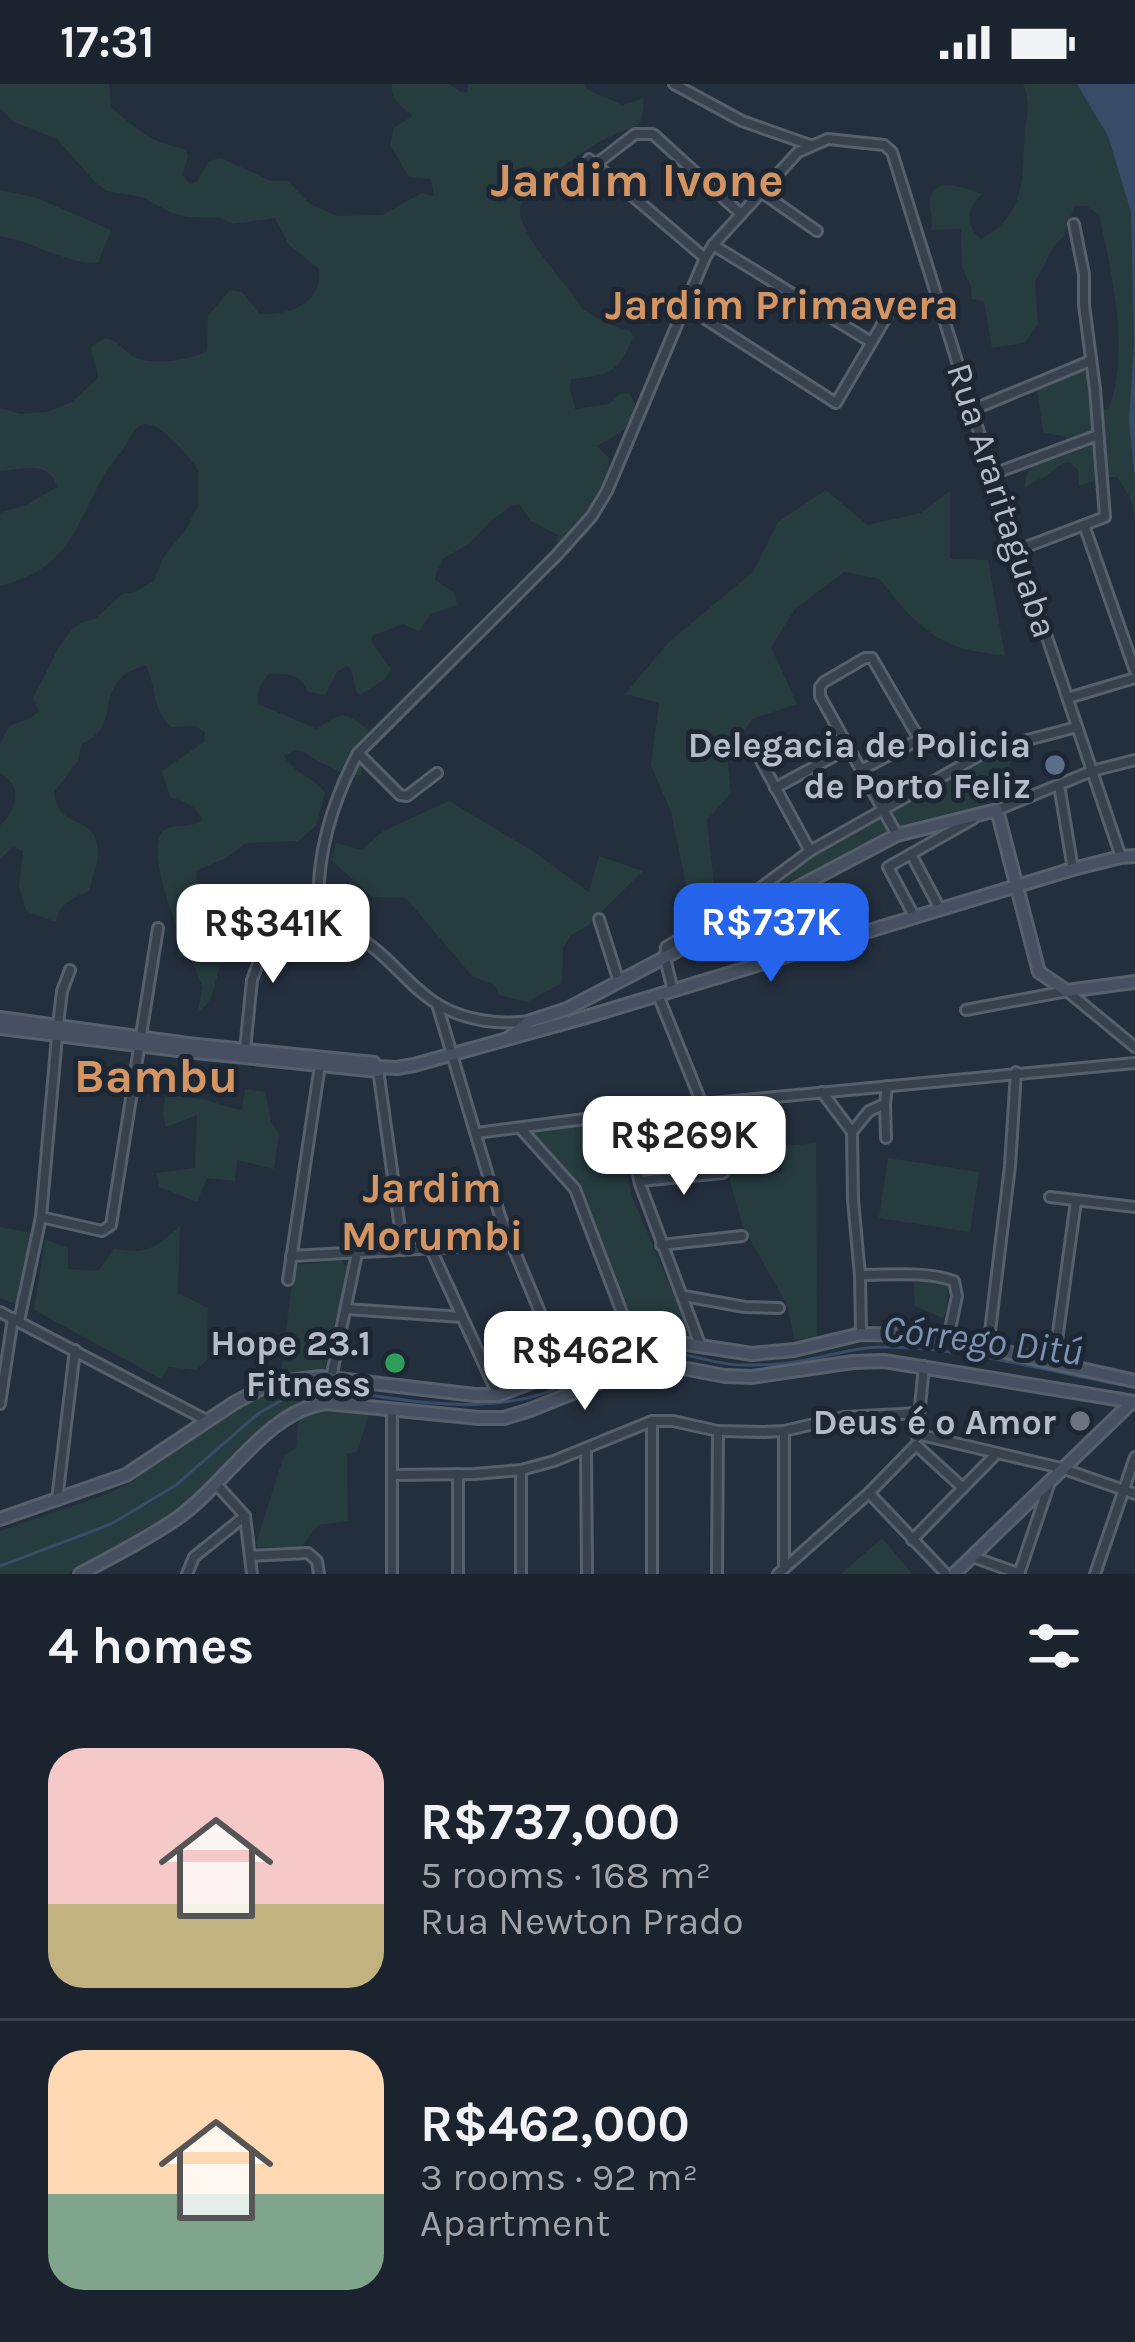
<!DOCTYPE html>
<html lang="en">
<head>
<meta charset="utf-8">
<style>
	:root { --surface:#1b232e; --page:#282f3a; --text:#f1f3f6; --muted:#a0a4aa; --line:#39404a; --accent:#2563eb }
	body { margin:0; font-family:Karla,sans-serif; background:var(--page); color:var(--text); height:100vh; display:flex; flex-direction:column; font-size:45px; white-space:nowrap }
	* { box-sizing:border-box; margin:0 }
	p { font-size:39px; color:var(--muted) }
	.icon { flex:none; width:66px; height:66px; fill:none; stroke:currentColor; stroke-width:2; stroke-linecap:round; stroke-linejoin:round }
	.map { position:relative; height:1490px; overflow:hidden }
	.sheet { display:flex; flex-direction:column; background:var(--surface); flex:1 }
	.sheet>* { flex:none }
	.price { position:absolute; translate:-50% -102px; padding:0 27px; border-radius:24px; background:#fff; color:#222; font-size:39px; line-height:78px; filter:drop-shadow(0 3px 6px #0008) }
	.price::after { content:''; position:absolute; left:50%; top:72px; width:36px; height:27px; margin-left:-18px; background:inherit; clip-path:polygon(0 0,100% 0,50% 100%) }
	.price.on { background:var(--accent); color:#fff }
	ul { padding:0; list-style:none }
	li { display:flex; align-items:center; gap:36px; height:300px; padding:0 48px }
	li+li { border-top:3px solid var(--line) }
	li span { display:grid; place-items:center; flex:none; width:336px; height:240px; border-radius:36px; color:#555 }
	li>.icon { margin-inline-start:auto }
	span .icon { width:144px; height:144px; fill:#fffc; stroke-width:1 }
	li b { font-size:51px }
	h2 { display:flex; justify-content:space-between; align-items:center; height:144px; padding:0 48px; font-size:51px }
	.status { display:flex; justify-content:space-between; align-items:center; height:84px; padding:0 60px; background:var(--surface); direction:ltr }
	.status svg { height:33px; fill:currentColor }
	.map>svg:first-child { display:block }
	.green { fill:#263c3f }
	.water { fill:#394c67 }
	.lines { fill:none; stroke-linecap:round; stroke-linejoin:round }
	.stream { stroke:#394c67; stroke-width:3 }
	.street-casing { stroke:#565f6c; stroke-width:14 }
	.secondary-casing { stroke:#565f6c; stroke-width:16 }
	.street { stroke:#38414e; stroke-width:8 }
	.secondary { stroke:#465061; stroke-width:10 }
	.service-dot { fill:#5c6f8a; stroke:#1d2633; stroke-width:4.5 }
	.leisure-dot { fill:#2e9e5b; stroke:#1d2633; stroke-width:4.5 }
	.worship-dot { fill:#6b7280; stroke:#1d2633; stroke-width:4.5 }
	.labels { text-anchor:middle; stroke-width:10; stroke-linejoin:round; paint-order:stroke }
	.street-label { font-size:36px; fill:#b4bcc9; stroke:#1d2633 }
	.poi-label { font-size:36px; font-weight:bold; fill:#b4bcc9; stroke:#1d2633; text-anchor:end }
	.water-label { font-size:39px; font-style:italic; fill:#7c92b1; stroke:#1d2633 }
	.quarter-label { font-size:42px; font-weight:bold; fill:#d59563; stroke:#1d2633 }
	.district-label { font-size:48px; font-weight:bold; fill:#d59563; stroke:#1d2633 }
</style>
</head>
<body>
<div class="status"><b>17:31</b><svg viewBox="0 0 49 12"><path d="M0 12V9h3v3zM5 12V6h3v6zM10 12V3h3v9zM15 12V0h3v12zM26 1h20v11H26zM47 4h2v5h-2z"/></svg></div>
<div class="map">
<svg width="1135" height="1490" viewBox="0 0 1135 1490">
	<rect width="100%" height="100%" fill="#242f3e"/>
	<g class="green">
		<path d="M0,0H109L111,23C122,33 141,49 155,56C165,61 176,62 186,66L188,73L182,91L190,100L197,97L209,77L221,74L271,97H288L310,120L337,132L382,131L422,109L434,112L431,95L409,93L390,61L394,44L412,32C403,22 389,16 392,0H449L462,9L467,8L468,0H585L588,6L623,21L644,14L642,35L638,41C601,55 579,68 550,94C536,107 513,115 522,137C533,167 564,196 581,223C591,232 618,245 631,247L633,253C619,289 608,292 571,295L570,305L575,325L609,320L619,311L629,309C648,338 619,350 597,362L609,374C610,402 587,419 590,447L583,454L571,453L543,478L557,459L558,451L531,437L519,420L512,421L491,437L470,459L444,474L436,489L435,496L455,509L457,521L431,530L419,547L403,540L372,552L371,557L391,585L385,595L360,611L356,607L351,585L346,582L337,588L325,611L308,608C301,590 288,589 269,590C260,599 257,607 258,620L317,645C343,628 343,626 368,646L361,671V692L345,690L314,675L305,668L295,666L284,672C295,691 314,692 325,709L316,742L298,757L246,759L226,774L196,787C197,817 216,811 228,832C231,838 215,906 210,915C206,922 204,923 197,929L203,904L190,873H177C178,863 179,853 177,844C171,827 144,756 166,745C177,739 188,746 202,736C196,721 185,718 170,713L162,687L204,658L205,648L195,642L171,643C151,624 157,604 146,581C137,585 127,587 120,595C100,616 117,646 81,660L78,677L54,708C58,748 96,728 98,767C99,781 91,793 90,806C74,814 59,819 56,838L26,827L19,803L23,767L13,763L0,775C0,767 0,751 0,742C1,739 5,737 7,734C19,715 19,700 0,689V660L9,642L31,634L39,627L33,614L59,563L73,544L82,538L95,535L122,510L134,508L154,497L163,474L186,445L198,422V386C190,373 159,337 144,340C134,343 131,353 126,361C119,372 110,380 104,391C74,446 68,485 0,502V429L28,420L57,403C50,375 21,386 0,387V324L21,330L47,328L72,318L98,294C99,283 89,273 92,262C97,259 103,253 109,255C116,256 126,268 132,272C151,282 189,277 207,267L208,232L230,206L242,208L260,230C289,232 324,219 319,185L289,161L275,134L233,140L221,134L187,133L172,129L142,113L107,107L95,98L57,55L14,38L0,24Z"/>
		<path d="M1023,0H1088L1135,71V435L1130,413L1117,393H1105L1079,402L1078,386L1070,378C1056,380 1054,388 1044,393C1035,398 1032,397 1025,405C1024,377 1048,371 1070,360L1066,353L1043,348L1037,304L1076,288H1088C1099,308 1089,331 1099,353L1104,352L1103,325L1109,324C1130,266 1112,189 1099,131L1087,122H1075L1063,153L1054,162L1035,198L1038,241L1024,259L992,264L984,217L972,215L971,203L962,183L961,145L931,146C934,135 929,127 930,116C932,90 967,105 982,110C967,124 964,141 981,155C1029,129 1021,91 1025,47C1027,28 1031,18 1023,0Z"/>
		<path d="M0,106L37,114L111,146L98,179C65,180 33,157 0,152Z"/>
		<path d="M826,406L867,441L921,429L950,407V475L988,476L1005,572C990,569 973,568 958,563C924,551 901,523 880,495L844,488L795,525L771,563L797,620L752,635L727,672L731,709L707,736L714,800L687,806L671,728L651,681L659,619L625,610L669,558L753,488L778,438Z"/>
		<path d="M1005,668L1011,681L985,693L987,699L977,705L988,725L903,744L890,734L891,726L990,674Z"/>
		<path d="M449,717L531,766L589,808L599,772L643,787L587,842L571,851L563,864L562,899L527,918L499,911L495,901L472,892L406,814L372,813L331,776L336,759L362,766L383,747Z"/>
		<path d="M875,736H881L887,741L889,749L885,755L672,867L671,863L812,770Z"/>
		<path d="M245,1005L265,1008L271,1037L279,1050L274,1085L237,1076L235,1097L207,1094L197,1118L159,1103L156,1089L195,1084L197,1031L166,1043L163,1030L165,1009C180,1015 195,1013 210,1017C220,1020 230,1024 242,1026Z"/>
		<path d="M582,1040L589,1065L621,1061L631,1110L687,1242V1255L644,1250L637,1246L582,1107L567,1085L529,1049V1046Z"/>
		<path d="M816,1059L817,1253L795,1256L786,1219L743,1143L728,1090L782,1089L784,1062Z"/>
		<path d="M888,1074L979,1088L970,1148L879,1134Z"/>
		<path d="M180,1142L178,1209L208,1224L207,1276L196,1286L168,1283L161,1295L34,1226L45,1155L68,1164V1185L98,1187L114,1165C148,1170 154,1165 180,1142Z"/>
		<path d="M0,1143L33,1149L17,1221L0,1214Z"/>
		<path d="M341,1176L348,1184L325,1284L321,1288C308,1290 295,1287 281,1290L294,1181Z"/>
		<path d="M928,1195L941,1197L948,1202L947,1226L943,1234L915,1222L913,1196Z"/>
		<path d="M314,1297L320,1306L318,1312L283,1328L261,1345L215,1397L191,1420L159,1441L67,1490H0V1447L104,1411L133,1398L147,1382L233,1325L276,1302Z"/>
		<path d="M323,1325L369,1330L357,1368L347,1370L348,1437L318,1441L301,1464L258,1463L256,1460L284,1371L296,1364L298,1339L303,1333Z"/>
		<path d="M882,1454L912,1490H841Z"/>
	</g>
	<path class="water" d="M1077,0H1135V396L1129,337L1134,258L1131,128L1108,52Z"/>
	<g class="lines">
		<g class="stream">
			<path d="M343,1307C408,1317 478,1330 542,1310C577,1299 608,1275 644,1269C679,1263 709,1281 743,1281C755,1281 768,1281 780,1280C816,1277 851,1262 888,1263C966,1264 1046,1287 1122,1301"/>
			<path d="M0,1482L111,1440L176,1401L259,1329L299,1307L320,1304"/>
		</g>
		<defs>
			<g id="street">
				<path d="M674,0L742,37L810,61"/>
				<path d="M589,75L705,174"/>
				<path d="M595,81L635,50H653L741,130"/>
				<path d="M761,108L817,147"/>
				<path d="M713,161L871,258"/>
				<path d="M685,222L836,319L887,232"/>
				<path d="M972,326L1090,277"/>
				<path d="M993,390L1098,351"/>
				<path d="M1084,441L1135,587"/>
				<path d="M1018,466L1105,433L1095,305L1084,221V190L1074,140"/>
				<path d="M1068,614L1135,594"/>
				<path d="M754,664L810,767"/>
				<path d="M358,669L400,711L407,712L437,689"/>
				<path d="M861,686L916,657L918,653L872,574H865L824,598L820,603V612L897,751"/>
				<path d="M1059,701L1073,785"/>
				<path d="M775,704L849,664"/>
				<path d="M997,726L1092,687L1135,676"/>
				<path d="M911,770L973,735"/>
				<path d="M319,832C315,775 331,720 358,669L557,471L592,432L607,407L705,174L713,161L798,68L828,55L884,61L892,68L992,390L1121,773"/>
				<path d="M225,833C280,815 340,833 382,871C400,887 418,909 439,921C466,937 500,941 530,937"/>
				<path d="M915,834L888,783L911,770L940,825"/>
				<path d="M599,835L619,898"/>
				<path d="M673,907L665,874L666,863L736,822L810,767L989,666L1077,643"/>
				<path d="M658,911L702,1020"/>
				<path d="M437,920L500,1132L564,1286"/>
				<path d="M966,926L1067,907L1135,963"/>
				<path d="M245,966L252,896L262,868V826"/>
				<path d="M378,985L403,1166"/>
				<path d="M822,1008L852,1048L853,1116L860,1191L861,1250"/>
				<path d="M885,1020L886,1054"/>
				<path d="M625,1031L640,1100L701,1263"/>
				<path d="M521,1045L575,1105L634,1260"/>
				<path d="M852,1048L869,1027L885,1020L887,1002"/>
				<path d="M476,1049L702,1020L1135,979"/>
				<path d="M640,1097L723,1089"/>
				<path d="M1050,1113L1135,1123"/>
				<path d="M41,1133L102,1147L111,1141L158,844"/>
				<path d="M661,1161L742,1152"/>
				<path d="M431,1165L498,1311"/>
				<path d="M291,1172L511,1160"/>
				<path d="M861,1191C891,1191 925,1187 954,1197L957,1212L948,1255"/>
				<path d="M288,1196L320,981"/>
				<path d="M684,1212L745,1223L779,1224"/>
				<path d="M346,1225L462,1233"/>
				<path d="M0,1228L208,1337"/>
				<path d="M19,1237L41,1133L58,941L62,907L70,886"/>
				<path d="M988,1264L1010,1082L1016,988"/>
				<path d="M1054,1278L1076,1117"/>
				<path d="M328,1309L357,1169"/>
				<path d="M0,1320L13,1234"/>
				<path d="M784,1347V1484"/>
				<path d="M917,1350L1061,1384L1135,1410"/>
				<path d="M917,1353L924,1282"/>
				<path d="M916,1361L963,1404"/>
				<path d="M586,1364L587,1490"/>
				<path d="M521,1386V1490"/>
				<path d="M392,1391L475,1390L521,1386L554,1377L652,1337H673L718,1347L764,1348L784,1347L844,1333L919,1329"/>
				<path d="M217,1401L245,1432L252,1490"/>
				<path d="M869,1409L946,1490"/>
				<path d="M57,1416L75,1266"/>
				<path d="M912,1456L997,1369"/>
				<path d="M251,1472L308,1469L317,1477L319,1490"/>
				<path d="M973,1473L1020,1490"/>
				<path d="M187,1490L194,1473L245,1432"/>
				<path d="M392,1490V1326"/>
				<path d="M458,1490V1390"/>
				<path d="M652,1490V1337"/>
				<path d="M717,1490L718,1347"/>
				<path d="M778,1490L869,1409L916,1361"/>
				<path d="M1019,1490L1050,1398"/>
				<path d="M1095,1490L1135,1373"/>
			</g>
			<g id="secondary">
				<path d="M0,934L188,960L374,979"/>
				<path d="M0,944L186,967L378,987"/>
				<path d="M509,954L530,937L567,925L897,751L997,726L1039,888L1067,907L1135,898"/>
				<path d="M377,983L397,984L414,981L586,933L1073,785L1121,773L1135,772"/>
				<path d="M0,1435L126,1391L234,1319L262,1304L279,1298L321,1293L475,1311H498L634,1260L674,1258L752,1270L794,1266L861,1250L912,1251L948,1255L1135,1297"/>
				<path d="M80,1490C113,1472 148,1455 179,1433C227,1399 267,1326 327,1319L479,1334H504L530,1326L640,1282H672L725,1292L752,1293L853,1278L884,1277L1135,1318"/>
				<path d="M954,1490L1132,1318"/>
			</g>
		</defs>
		<use href="#street" class="street-casing"/>
		<use href="#secondary" class="secondary-casing"/>
		<use href="#street" class="street"/>
		<use href="#secondary" class="secondary"/>
	</g>
	<circle class="service-dot" cx="1055" cy="681" r="12"/>
	<circle class="leisure-dot" cx="395" cy="1279" r="12"/>
	<circle class="worship-dot" cx="1080" cy="1337" r="12"/>
	<g class="labels">
		<g class="street-label">
			<text transform="translate(1003 416) rotate(72)" y="13">Rua Araritaguaba</text>
		</g>
		<g class="poi-label">
			<text x="1031" y="673">Delegacia de Policia<tspan x="1031" dy="41">de Porto Feliz</tspan></text>
			<text x="371" y="1271">Hope 23.1<tspan x="371" dy="41">Fitness</tspan></text>
			<text x="1056" y="1350">Deus é o Amor</text>
		</g>
		<g class="water-label">
			<text transform="translate(983 1255) rotate(7)" y="14">Córrego Ditú</text>
		</g>
		<g class="quarter-label">
			<text x="782" y="235">Jardim Primavera</text>
			<text x="432" y="1118">Jardim<tspan x="432" dy="48">Morumbi</tspan></text>
		</g>
		<g class="district-label">
			<text x="637" y="112">Jardim Ivone</text>
			<text x="156" y="1008">Bambu</text>
		</g>
	</g>
</svg>
<b class="price on" style="left:771px;top:901px">R$737K</b>
<b class="price" style="left:273px;top:902px">R$341K</b>
<b class="price" style="left:684px;top:1114px">R$269K</b>
<b class="price" style="left:585px;top:1329px">R$462K</b>
</div>
<section class="sheet">
<h2>4 homes<svg class="icon" aria-label="filters" viewBox="0 0 24 24"><path d="M4 7h16M4 17h16"/><circle cx="9" cy="7" r="2"/><circle cx="15" cy="17" r="2"/></svg></h2>
<ul>
<li><span style="background:linear-gradient(#f6c9c9 65%,#c2b280 0)"><svg class="icon" aria-label="home" viewBox="0 0 24 24"><path d="M3 11l9-7 9 7M6 9v11h12V9"/></svg></span><div><b>R$737,000</b><p>5 rooms · 168 m²</p><p>Rua Newton Prado</p></div></li>
<li><span style="background:linear-gradient(#ffd9b3 60%,#7fa58c 0)"><svg class="icon" aria-label="home" viewBox="0 0 24 24"><path d="M3 11l9-7 9 7M6 9v11h12V9"/></svg></span><div><b>R$462,000</b><p>3 rooms · 92 m²</p><p>Apartment</p></div></li>
</ul>
</section>
</body>
</html>
